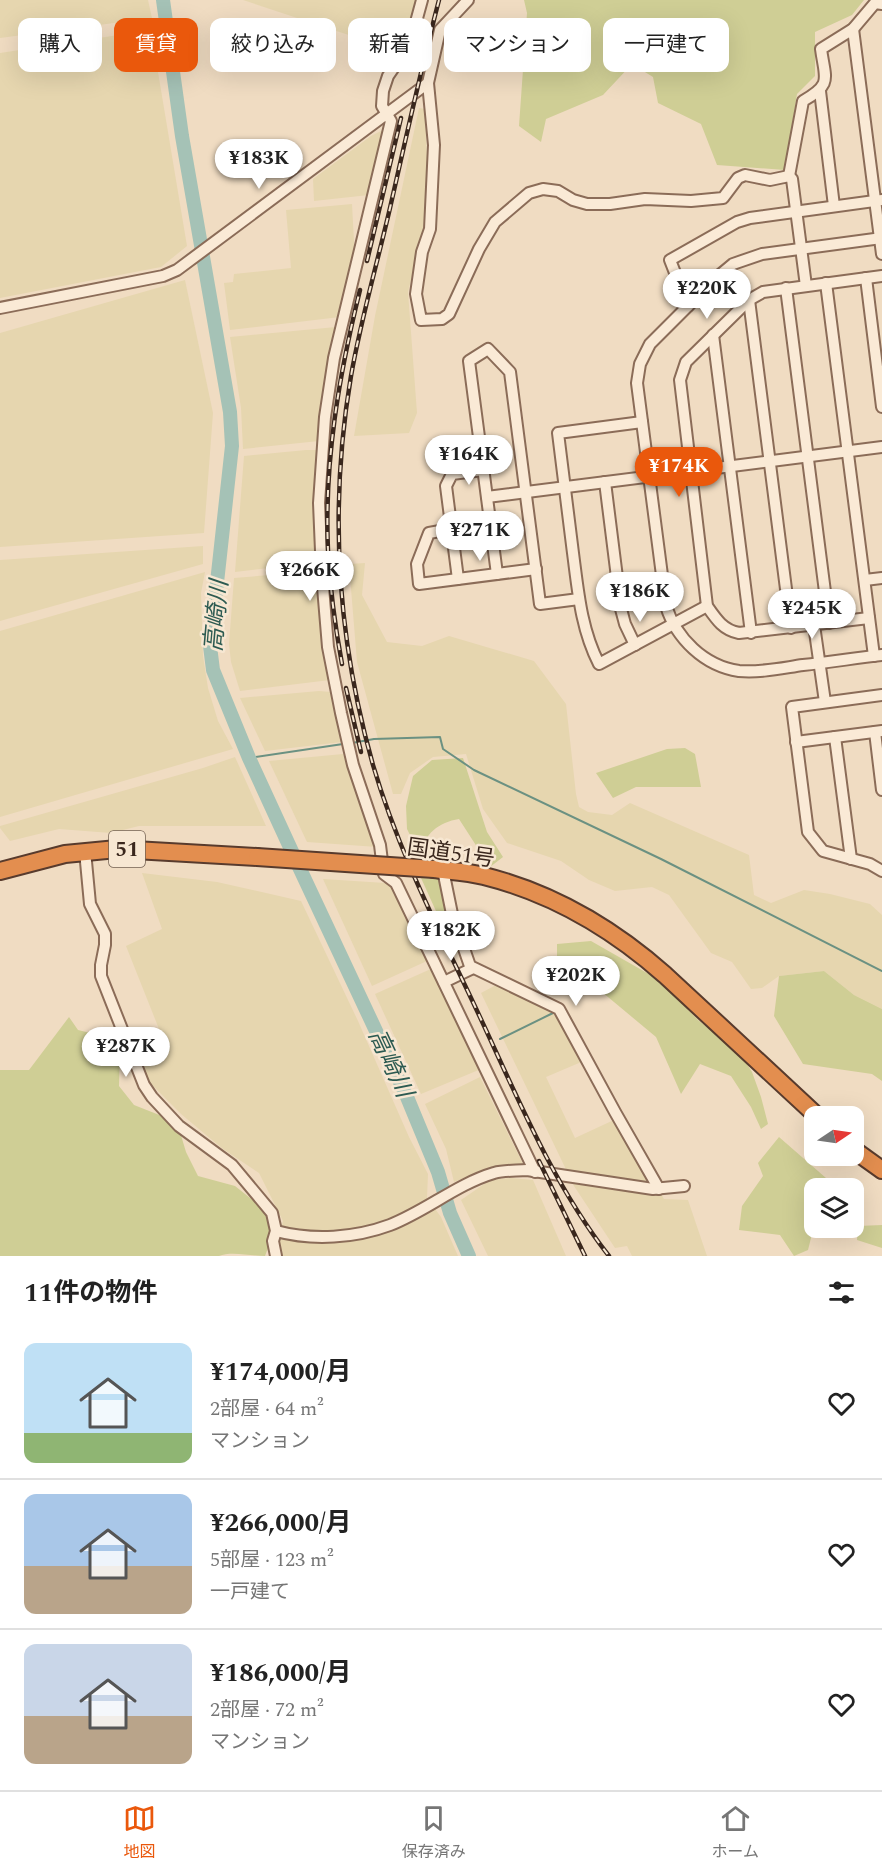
<!DOCTYPE html>
<html lang="ja">
<head>
<meta charset="utf-8">
<style>
	:root { --surface:#fff; --page:#f6f6f6; --text:#222; --muted:#767676; --line:#e0e0e0; --accent:#ea580c }
	body { margin:0; font-family:Spectral,"Noto Sans JP",serif; background:var(--page); color:var(--text); height:100vh; display:flex; flex-direction:column; font-size:22px; white-space:nowrap }
	* { box-sizing:border-box; margin:0 }
	p { font-size:20px; color:var(--muted) }
	.icon { flex:none; width:33px; height:33px; fill:none; stroke:currentColor; stroke-width:2; stroke-linecap:round; stroke-linejoin:round }
	.map { position:relative; height:1256px; overflow:hidden }
	.details { display:flex; flex-direction:column; background:var(--surface); flex:1 }
	.details>* { flex:none }
	.guide { position:absolute; left:18px; top:18px; width:846px; height:54px; display:flex; gap:12px }
	.needle { width:39px; rotate:77deg }
	.buttons { position:absolute; left:804px; top:1106px; display:grid; gap:12px }
	.buttons a { display:grid; place-items:center; width:60px; height:60px; border-radius:12px; background:var(--surface); box-shadow:0 6px 24px #0002; font-size:30px }
	.price { position:absolute; translate:-50% -51px; padding:0 14px; border-radius:21px; background:#fff; color:#222; font-size:20px; line-height:39px; filter:drop-shadow(0 2px 3px #0008) }
	.price::after { content:''; position:absolute; left:50%; top:36px; width:18px; height:14px; margin-left:-9px; background:inherit; clip-path:polygon(0 0,100% 0,50% 100%) }
	.price.active { background:var(--accent); color:#fff }
	ul { padding:0; list-style:none }
	li { display:flex; align-items:center; gap:18px; height:150px; padding:0 24px }
	li+li { border-top:2px solid var(--line) }
	li span { display:grid; place-items:center; flex:none; width:168px; height:120px; border-radius:12px; color:#555 }
	li>.icon { margin-inline-start:auto }
	span .icon { width:72px; height:72px; fill:#fffc; stroke-width:1 }
	li b { font-size:26px }
	h2 { display:flex; justify-content:space-between; align-items:center; height:72px; padding:0 24px; font-size:26px }
	.chip { padding:0 21px; border-radius:12px; background:var(--surface); box-shadow:0 6px 24px #0002; font-size:21px; line-height:54px }
	.chip.active { background:var(--accent); color:#fff }
	.menu { display:flex; justify-content:space-around; align-items:center; height:84px; border-top:2px solid var(--line); background:var(--surface); font-size:16px; color:var(--muted) }
	.menu a { display:grid; justify-items:center; gap:3px }
	.menu .active { color:var(--accent) }
	.map>svg:first-child { display:block }
	.farmland { fill:#e6d6af }
	.green { fill:#cfce95 }
	.lines { fill:none; stroke-linecap:round; stroke-linejoin:round }
	.stream { stroke:#6b9182; stroke-width:2 }
	.river { stroke:#a5c2b6; stroke-width:14 }
	.minor-casing { stroke:#8b6c58; stroke-width:14 }
	.highway-casing { stroke:#583b2d; stroke-width:20 }
	.minor { stroke:#faead6; stroke-width:10 }
	.highway { stroke:#e38e4f; stroke-width:16 }
	.rail-casing { stroke:#3a271d; stroke-width:4.5 }
	.rail { stroke:#f7e7d2; stroke-width:2; stroke-dasharray:7; stroke-linecap:butt }
	.highway-bridge-casing { stroke:#583b2d; stroke-width:20; stroke-linecap:butt }
	.highway-bridge { stroke:#e38e4f; stroke-width:16 }
	.labels { text-anchor:middle; stroke-width:5; stroke-linejoin:round; paint-order:stroke }
	.shield { fill:#f7e7d2; stroke:#736153; stroke-width:1.5 }
	.shield-label { font-size:21px; font-weight:bold; fill:#3a271d }
	.street-label { font-size:22px; fill:#3a271d; stroke:#f7e7d2 }
	.water-label { font-size:24px; font-style:italic; fill:#2c5a51; stroke:#f7e7d2 }
</style>
</head>
<body>
<div class="map">
<svg width="882" height="1256" viewBox="0 0 882 1256">
	<rect width="100%" height="100%" fill="#f0dcc2"/>
	<g class="farmland">
		<path d="M0,0H148L152,18L0,38Z"/>
		<path d="M243,0H418L408,37L397,51Z"/>
		<path d="M151,30L187,246L161,267L0,298V53Z"/>
		<path d="M419,108L425,109L428,186L423,230L408,292L417,413L409,433L354,436L375,316Z"/>
		<path d="M383,130L369,195L314,201L313,179L371,136Z"/>
		<path d="M352,204L355,260L340,317L230,330L224,283L233,282L234,274L291,268L286,210Z"/>
		<path d="M185,280L213,413L204,533L0,547V333Z"/>
		<path d="M336,327L319,441L243,449L241,408L230,337Z"/>
		<path d="M306,450H318V562L235,572L244,456Z"/>
		<path d="M203,546V564L0,621V560Z"/>
		<path d="M365,563L362,595L387,642L422,646L449,636L534,661L566,704L576,794L579,807L588,812L612,815L630,803L749,855L754,895L771,903L804,890L830,894L870,904L882,915V1009L854,995L824,971L779,976L762,988L751,989L732,962L711,953L669,895L652,887L615,891L589,880L561,861L507,843L483,809L466,754L433,757L410,773L401,794H393L357,662L349,564Z"/>
		<path d="M317,571L330,680L240,691L231,662L229,644L234,578Z"/>
		<path d="M205,572L201,593L203,656L208,688L218,721L233,749L0,817V631Z"/>
		<path d="M319,691L331,692L342,742L265,751L240,698Z"/>
		<path d="M343,754L377,847L307,842L269,761Z"/>
		<path d="M235,757L266,826H139L111,833L59,829L10,841L0,828V826L203,768Z"/>
		<path d="M142,873L217,882L301,901L358,1021L409,1137L428,1174L427,1198L441,1217L458,1256H280L279,1238L283,1221L259,1173L223,1149L181,1114L149,1082L131,1045L159,1029L126,946L162,929Z"/>
		<path d="M323,879L385,883L392,886L427,961L372,986Z"/>
		<path d="M433,968L481,1069L421,1094L375,994Z"/>
		<path d="M496,985L551,1008L563,1017L586,1060L546,1077L575,1138L616,1119L664,1199L688,1200L707,1256H632L627,1246L615,1248L574,1186L481,993Z"/>
		<path d="M480,1077L524,1166L484,1170L454,1182L446,1149L425,1104Z"/>
		<path d="M511,1178L533,1180L566,1256H488L461,1200L490,1180Z"/>
	</g>
	<g class="green">
		<path d="M524,0H864L852,15L815,32V76L797,94L785,170L717,165L701,124L658,103L653,77L632,64L603,95L546,119L541,142L519,126L527,13Z"/>
		<path d="M685,748L695,754L701,787H636L613,798L596,773L667,749Z"/>
		<path d="M463,758L487,832L503,857L490,867L459,819C439,822 424,834 420,855L407,829L406,806L413,776L432,760Z"/>
		<path d="M421,878L439,879L459,952L455,953Z"/>
		<path d="M591,941L661,981L698,1020L740,1053L752,1072L761,1097L768,1124L761,1129L751,1107L731,1076L700,1064L681,1094L656,1037L602,992L574,984L566,975L557,957V944Z"/>
		<path d="M824,971L854,995L882,1009V1081L872,1074L803,1064L774,1016L779,976Z"/>
		<path d="M69,1017L78,1030L111,1038L120,1048L119,1086L134,1105L177,1122L186,1152L198,1176L235,1186L265,1210L274,1232L265,1256C251,1256 231,1251 219,1256H0V1070H29Z"/>
		<path d="M779,1137L826,1178L843,1188H814V1226L808,1250L794,1256L780,1235L739,1230L742,1206L763,1176L758,1163Z"/>
		<path d="M882,1225V1248L857,1240L858,1226Z"/>
	</g>
	<g class="lines">
		<g class="stream">
			<path d="M352,743L374,739L440,737L443,749L474,770L661,859L882,971"/>
			<path d="M249,758L343,744"/>
			<path d="M500,1039L553,1013"/>
		</g>
		<path class="river" d="M163,0L182,136L230,412L232,446L210,646L213,670L249,758L300,869L407,1097L438,1172L450,1213L469,1256"/>
		<defs>
			<g id="minor">
				<path d="M422,0L410,44L388,76L383,91L382,106L391,121L334,358L325,417L319,503L322,575L328,647L341,713L353,765L380,845L383,869L384,874L396,883L535,1172"/>
				<path d="M853,29L882,254"/>
				<path d="M428,83L434,145L430,229L422,252L416,294L421,320L442,319L449,314L479,249L495,222L529,193L543,189L558,191L573,200L587,204H610L645,199L691,201L723,198L738,178L745,175L770,180L789,176L792,179L806,286"/>
				<path d="M820,91L834,206"/>
				<path d="M789,176L803,101C833,84 825,79 821,49L853,29L875,3L882,4"/>
				<path d="M882,238L762,254L733,264L715,279L650,344L640,364L637,383L666,606C676,638 704,666 739,671C760,673 782,668 803,665C830,662 856,658 882,655"/>
				<path d="M866,278L882,407"/>
				<path d="M826,283L874,656"/>
				<path d="M786,288L829,623"/>
				<path d="M749,300L791,628"/>
				<path d="M688,306L670,260L737,222L750,218L882,200"/>
				<path d="M0,308L163,276L177,270L428,83L440,30L468,0"/>
				<path d="M713,335L751,633"/>
				<path d="M642,422L558,433C563,473 568,513 573,553C578,591 581,629 599,664L707,606"/>
				<path d="M605,482L621,609L625,624L635,645"/>
				<path d="M487,497L882,447"/>
				<path d="M451,529L429,533L417,564L419,584L536,569"/>
				<path d="M497,574L469,361L488,349L510,372L540,604L579,599"/>
				<path d="M458,579L446,486L452,474L483,470"/>
				<path d="M865,580L882,578"/>
				<path d="M869,618L739,633C723,630 716,619 707,606L680,380L686,362L749,300L763,292L882,276"/>
				<path d="M814,625L825,702"/>
				<path d="M882,695L792,707L808,832L823,851L870,864L882,871"/>
				<path d="M875,732L882,790"/>
				<path d="M835,737L851,859"/>
				<path d="M796,742L882,731"/>
				<path d="M85,851L90,904L105,934V945L101,965V976L144,1085L152,1097L179,1126L232,1165L272,1213L276,1231L273,1241L276,1256"/>
				<path d="M443,870L452,914L470,966L559,1009L615,1112L659,1189"/>
				<path d="M444,982L471,969"/>
				<path d="M276,1231C313,1241 355,1238 390,1225C426,1211 457,1184 494,1173C505,1170 516,1171 527,1170L653,1189L684,1186"/>
			</g>
			<g id="highway">
				<path d="M434,869C450,871 468,872 484,876C552,893 613,929 665,975L817,1116"/>
				<path d="M0,871L65,854L117,849L257,857"/>
				<path d="M854,1150L882,1170"/>
			</g>
		</defs>
		<use href="#minor" class="minor-casing"/>
		<use href="#highway" class="highway-casing"/>
		<use href="#minor" class="minor"/>
		<use href="#highway" class="highway"/>
		<defs>
			<g id="rail">
				<path d="M439,0C421,69 406,138 390,208C377,264 361,319 351,376C329,506 337,638 373,765C397,847 435,922 471,998C513,1086 549,1179 609,1256"/>
				<path d="M367,261L401,118"/>
				<path d="M342,664C335,626 330,588 328,550C324,462 339,375 360,290"/>
				<path d="M346,688L361,752"/>
				<path d="M539,1161L585,1256"/>
			</g>
		</defs>
		<use href="#rail" class="rail-casing"/>
		<use href="#rail" class="rail"/>
		<defs>
			<path id="highway-bridge" d="M257,857L434,869"/>
		</defs>
		<use href="#highway-bridge" class="highway-bridge-casing"/>
		<use href="#highway-bridge" class="highway-bridge"/>
	</g>
	<g class="labels">
		<rect class="shield" x="109" y="831" width="36" height="36" rx="4.5"/>
		<g class="shield-label">
			<text x="127" y="856">51</text>
		</g>
		<g class="street-label">
			<text transform="translate(451 852) rotate(8)" y="8">国道51号</text>
		</g>
		<g class="water-label">
			<text transform="translate(216 616) rotate(-85)" y="8">高崎川</text>
			<text transform="translate(391 1063) rotate(65)" y="8">高崎川</text>
		</g>
	</g>
</svg>
<div class="buttons">
<a><svg class="needle" viewBox="-14 -14 28 28"><path d="M0-13l5 13h-10z" fill="#e53935"/><path d="M0 13l5-13h-10z" fill="#767676"/></svg></a>
<a><svg class="icon" aria-label="layers" viewBox="0 0 24 24"><path d="M12 4l9 5-9 5-9-5zM3 14l9 5 9-5"/></svg></a>
</div>
<b class="price" style="left:259px;top:190px">¥183K</b>
<b class="price" style="left:707px;top:320px">¥220K</b>
<b class="price" style="left:469px;top:486px">¥164K</b>
<b class="price active" style="left:679px;top:498px">¥174K</b>
<b class="price" style="left:480px;top:562px">¥271K</b>
<b class="price" style="left:310px;top:602px">¥266K</b>
<b class="price" style="left:640px;top:623px">¥186K</b>
<b class="price" style="left:812px;top:640px">¥245K</b>
<b class="price" style="left:451px;top:962px">¥182K</b>
<b class="price" style="left:576px;top:1007px">¥202K</b>
<b class="price" style="left:126px;top:1078px">¥287K</b>
<div class="guide">
<a class="chip">購入</a>
<a class="chip active">賃貸</a>
<a class="chip">絞り込み</a>
<a class="chip">新着</a>
<a class="chip">マンション</a>
<a class="chip">一戸建て</a>
</div>
</div>
<section class="details">
<h2>11件の物件<svg class="icon" aria-label="filters" viewBox="0 0 24 24"><path d="M4 7h16M4 17h16"/><circle cx="9" cy="7" r="2"/><circle cx="15" cy="17" r="2"/></svg></h2>
<ul>
<li><span style="background:linear-gradient(#bfe0f5 75%,#8fb573 0)"><svg class="icon" aria-label="home" viewBox="0 0 24 24"><path d="M3 11l9-7 9 7M6 9v11h12V9"/></svg></span><div><b>¥174,000/月</b><p>2部屋 · 64 m²</p><p>マンション</p></div><svg class="icon" aria-label="heart" viewBox="0 0 24 24"><path d="M12 20l-8-8c-3-5 5-10 8-4 3-6 11-1 8 4z"/></svg></li>
<li><span style="background:linear-gradient(#a9c7e8 60%,#b9a48a 0)"><svg class="icon" aria-label="home" viewBox="0 0 24 24"><path d="M3 11l9-7 9 7M6 9v11h12V9"/></svg></span><div><b>¥266,000/月</b><p>5部屋 · 123 m²</p><p>一戸建て</p></div><svg class="icon" aria-label="heart" viewBox="0 0 24 24"><path d="M12 20l-8-8c-3-5 5-10 8-4 3-6 11-1 8 4z"/></svg></li>
<li><span style="background:linear-gradient(#c9d6e8 60%,#b9a48a 0)"><svg class="icon" aria-label="home" viewBox="0 0 24 24"><path d="M3 11l9-7 9 7M6 9v11h12V9"/></svg></span><div><b>¥186,000/月</b><p>2部屋 · 72 m²</p><p>マンション</p></div><svg class="icon" aria-label="heart" viewBox="0 0 24 24"><path d="M12 20l-8-8c-3-5 5-10 8-4 3-6 11-1 8 4z"/></svg></li>
</ul>
</section>
<nav class="menu">
<a class="active"><svg class="icon" aria-label="map" viewBox="0 0 24 24"><path d="M3 6l6-2 6 2 6-2v14l-6 2-6-2-6 2zM9 4v14M15 6v14"/></svg>地図</a>
<a><svg class="icon" aria-label="saved" viewBox="0 0 24 24"><path d="M7 4h10v16l-5-4-5 4z"/></svg>保存済み</a>
<a><svg class="icon" aria-label="home" viewBox="0 0 24 24"><path d="M3 11l9-7 9 7M6 9v11h12V9"/></svg>ホーム</a>
</nav>
</body>
</html>
